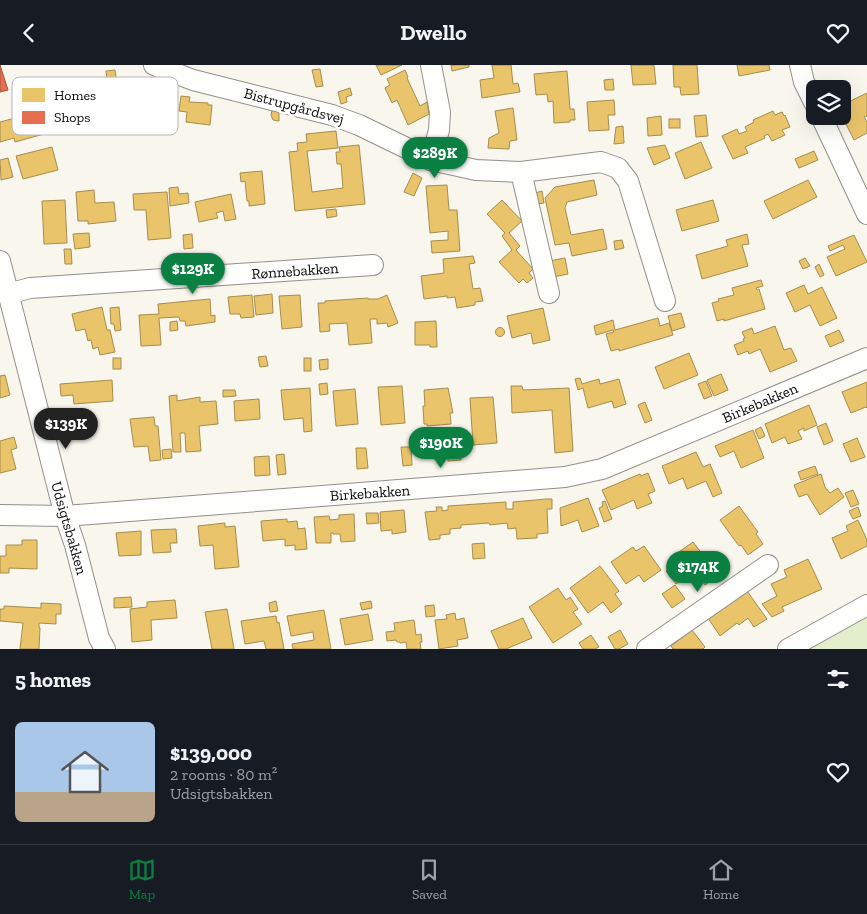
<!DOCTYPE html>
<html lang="en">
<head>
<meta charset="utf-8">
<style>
	:root { --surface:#171b24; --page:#242831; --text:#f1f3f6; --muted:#9ea1a6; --line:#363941; --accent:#0b8043 }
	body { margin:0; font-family:"Zilla Slab",serif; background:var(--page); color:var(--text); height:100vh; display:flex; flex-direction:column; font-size:19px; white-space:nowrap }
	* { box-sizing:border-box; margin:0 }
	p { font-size:16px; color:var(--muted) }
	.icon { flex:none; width:28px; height:28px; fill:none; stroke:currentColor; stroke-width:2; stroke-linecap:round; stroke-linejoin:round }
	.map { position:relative; height:584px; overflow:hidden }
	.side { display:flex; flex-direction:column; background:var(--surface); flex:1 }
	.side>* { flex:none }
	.buttons { position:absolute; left:806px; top:15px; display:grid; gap:10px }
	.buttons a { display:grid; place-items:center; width:45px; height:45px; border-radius:8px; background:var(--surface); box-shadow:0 5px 20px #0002; font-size:25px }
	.price { position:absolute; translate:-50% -42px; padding:0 11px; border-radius:18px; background:var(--accent); color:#fff; font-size:16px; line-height:32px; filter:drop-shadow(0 1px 2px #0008) }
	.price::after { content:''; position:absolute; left:50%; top:30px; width:15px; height:11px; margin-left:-8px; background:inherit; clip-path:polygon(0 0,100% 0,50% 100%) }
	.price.selected { background:#222; color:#fff }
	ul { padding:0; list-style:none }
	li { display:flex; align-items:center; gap:15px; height:125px; padding:0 15px }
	li span { display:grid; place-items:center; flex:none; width:140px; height:100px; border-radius:8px; color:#555 }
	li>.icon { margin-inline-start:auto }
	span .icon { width:60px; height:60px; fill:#fffc; stroke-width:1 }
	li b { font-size:21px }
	h2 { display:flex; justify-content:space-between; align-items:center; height:60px; padding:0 15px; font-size:21px }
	header { display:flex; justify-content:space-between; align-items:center; height:65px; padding:0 15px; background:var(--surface); font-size:22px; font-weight:700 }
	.tab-bar { display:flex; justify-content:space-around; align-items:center; height:70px; border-top:1px solid var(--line); background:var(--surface); font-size:14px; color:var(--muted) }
	.tab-bar a { display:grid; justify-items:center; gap:2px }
	.tab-bar .selected { color:var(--accent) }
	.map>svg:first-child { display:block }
	.green { fill:#e2eecc }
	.homes { fill:#e9c46a; stroke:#a68c4d }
	.shops { fill:#e76f51; stroke:#a5513c }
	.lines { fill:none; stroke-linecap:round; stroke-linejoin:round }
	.minor-casing { stroke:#92908c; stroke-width:22 }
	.minor { stroke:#fefefc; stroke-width:20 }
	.labels { text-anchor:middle; stroke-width:5; stroke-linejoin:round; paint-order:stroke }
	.street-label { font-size:15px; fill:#0a0a0a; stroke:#fff }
	.key { fill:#fff; stroke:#b6b6b6; stroke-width:1 }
	.key-label { font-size:14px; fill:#0a0a0a }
</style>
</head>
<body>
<header><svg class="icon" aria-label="back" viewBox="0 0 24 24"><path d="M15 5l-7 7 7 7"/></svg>Dwello<svg class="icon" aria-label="heart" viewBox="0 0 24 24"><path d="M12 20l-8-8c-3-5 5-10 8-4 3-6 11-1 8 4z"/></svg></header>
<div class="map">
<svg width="867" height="584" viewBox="0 0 867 584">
	<rect width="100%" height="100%" fill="#f9f6ed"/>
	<path class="green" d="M867,537V584H802Z"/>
	<g class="homes">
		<path d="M376,0H402L381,10Z"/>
		<path d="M451,0H469V2L452,6Z"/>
		<path d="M492,0H511L513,19L518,18L520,27L482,33L480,15L494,13Z"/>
		<path d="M631,0H654L656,19L633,20Z"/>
		<path d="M673,0H697L699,29L681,30L680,22H674Z"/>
		<path d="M737,0H769L770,5L739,11Z"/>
		<path d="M320,4L323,21L316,22L312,5Z"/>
		<path d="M115,5L117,19L152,14L154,24L164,22L166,41L154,43V39L143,41V37L124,40L122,29L109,31L106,6Z"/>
		<path d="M405,5L408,12L407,13L420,41L427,37L429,49L408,60L397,35L392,38L385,23L390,20L387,14Z"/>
		<path d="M567,6L570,44H574L575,55H570V57L554,58L553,36L548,37L547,29L536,30L534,9Z"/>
		<path d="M613,14L614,25H605L604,15Z"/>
		<path d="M350,23L352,30L346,32L347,37L341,39L338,27Z"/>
		<path d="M867,28V51L864,52L867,57V68L854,75L842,51V40Z"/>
		<path d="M181,31L190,32L189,37L208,38V40H212L210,60L186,57L187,47L179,46Z"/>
		<path d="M614,35L615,50H608L609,65L589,66L587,37Z"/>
		<path d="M513,43L517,75L510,76L509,84L488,83L489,73L499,68L495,46Z"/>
		<path d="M272,45L279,46V56L273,55L271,50Z"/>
		<path d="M773,46L775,50L782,47L784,51L785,50L790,62L782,65L785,70L772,76L768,69L764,71L765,73L745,82L748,88L733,94L722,71L737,64L739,69L747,66L745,62L754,57L753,55Z"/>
		<path d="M38,47L44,69L15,77L14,73L0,77V57Z"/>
		<path d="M706,50L708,71L696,72L694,51Z"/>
		<path d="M661,51L662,70L648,71L647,53Z"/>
		<rect x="669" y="54" width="11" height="9"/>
		<path d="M623,61L624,78L614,79L616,62Z"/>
		<path d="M336,66L338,83L307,86L312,127L343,123L341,99H337L336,87H340L339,82L359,80L365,139L295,146L289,87L298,86L297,78L307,77L306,69Z"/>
		<path d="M701,77L712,103L685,114L675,88Z"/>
		<path d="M665,80L670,93L654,100L647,83Z"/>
		<path d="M52,82L58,105L23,114L16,91Z"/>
		<path d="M814,86L818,95L799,103L795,94Z"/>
		<path d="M8,93L13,112L1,115L0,95Z"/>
		<path d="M262,106L265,139L249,141V136H247L245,116L241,117L240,108Z"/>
		<path d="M413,108L422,113L414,131L404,127Z"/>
		<path d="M594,115L597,130L567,137L565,143L571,170L603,164L607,184L572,191L569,178L555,180L545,133L555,122Z"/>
		<path d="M808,115L817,132L773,154L764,136Z"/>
		<path d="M447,120L449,145H457L460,186L432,188L431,176L448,175V166L430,168L426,121Z"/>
		<path d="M178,122L179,129L188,128L189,138L170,141L169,123Z"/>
		<path d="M94,125L95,138L114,137L116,156L88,159V156H78L76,127Z"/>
		<path d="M542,126L544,138L537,139L535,128Z"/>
		<path d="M167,127L171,173L148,175L146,145H134L133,129Z"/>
		<path d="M231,129L236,154L225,156L223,146L216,148L218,153L199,157L195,137Z"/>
		<path d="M65,135L67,178L44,179L42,136Z"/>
		<path d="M502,135L522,156L509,168L520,181L516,185L533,204L529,208L533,213L527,218L523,214L519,218L499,197L512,185L502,171L505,168L487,149Z"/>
		<path d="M713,135L719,156L682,166L676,145Z"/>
		<path d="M336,144L337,151L327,153L326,145Z"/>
		<path d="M89,168L90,182L75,184L73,169Z"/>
		<path d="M192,169L193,183L184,184L183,170Z"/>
		<path d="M747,169L749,179L742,180L748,201L702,214L696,190L728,181L726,175Z"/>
		<path d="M854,170L867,197L836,211L827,192L845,184L843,180L830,186L828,181Z"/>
		<path d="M622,175L624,183L615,185L614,176Z"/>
		<path d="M64,184H71L72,199H65Z"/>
		<path d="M473,191L475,198L469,199L473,224L480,223L483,236L475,237V240L457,243L455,232L447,233V231L424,234L421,211L444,208L443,194Z"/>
		<path d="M565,193L568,209L553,212L549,196Z"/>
		<path d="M805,193L810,201L803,204L799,196Z"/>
		<path d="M819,199L824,210L820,212L815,202Z"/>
		<path d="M761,215L763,221L756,223L757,225L759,224L765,244L724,256V254L717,256L712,238L719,236L718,234L734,230L732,223Z"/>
		<path d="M804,220L808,229L822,222L837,253L820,261L810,240L795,247L786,228Z"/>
		<path d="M272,229L273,248L256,250L254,231Z"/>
		<path d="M252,230L254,252L241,253L240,249H230L228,232Z"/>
		<path d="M300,230L302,262L282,264L279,231Z"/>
		<path d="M387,230L398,258L388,262L387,258L377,259V254H370L372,278L349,280L347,258L329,259L330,266L320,267L318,238H325V236L368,233V234H378Z"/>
		<path d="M210,234L211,251L215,250V257L186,261L185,256H180L179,252L159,253L161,280L141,281L139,250L159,249L158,239Z"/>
		<path d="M102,242L107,265H110L115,287L100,290L98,282L93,284L91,275L88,276L85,264L76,266L72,249Z"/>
		<path d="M119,242L121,265L115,266L114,259H111L110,243Z"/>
		<path d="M543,243L550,275L533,279L531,268L512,273L507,251Z"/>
		<path d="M681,248L685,262L672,266L668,251Z"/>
		<path d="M658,253L660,261L669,258L673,270L619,286V284L611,286L606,269L614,267L613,265L596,270L594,261L613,255L615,265Z"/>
		<path d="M177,256L178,265L170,266V257Z"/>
		<path d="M436,256L437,282H430V280H415V257Z"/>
		<path d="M775,261L784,285L791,283L797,296L770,307L760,284L749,289L748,286L738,290L734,280L744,276L743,274L745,273L742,267L752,263L754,269Z"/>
		<circle cx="500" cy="267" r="4.5"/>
		<path d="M839,265L844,276L830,282L825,271Z"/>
		<path d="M689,288L698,310L664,324L655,302Z"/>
		<path d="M266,291L268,301L260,302L258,292Z"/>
		<rect x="113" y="293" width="8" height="11"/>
		<rect x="304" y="293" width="7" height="13"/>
		<path d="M328,294V304L320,305L319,295Z"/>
		<path d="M721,309L728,325L714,331L707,315Z"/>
		<path d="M5,310L10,330L0,333V311Z"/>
		<path d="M580,313L582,319L599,314L600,319L619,314L626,339L614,343L612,336L588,343L583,323L578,325L575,314Z"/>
		<path d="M112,315L113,336L74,339L73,330L61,331L60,319Z"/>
		<path d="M706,316L712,331L704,334L698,319Z"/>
		<path d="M867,317V343L866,342L851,348L842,327Z"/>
		<path d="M327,318L328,329L320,330L319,319Z"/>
		<path d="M402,321L405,358L381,360L378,322Z"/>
		<path d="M511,321H522L523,325L569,323L573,386L555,388L552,345L512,348Z"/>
		<path d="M310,323L312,366L304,367L303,353L284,355L281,325Z"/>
		<path d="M448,323L453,348H450L451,359L427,361V359H424L423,341H425L424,325Z"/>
		<path d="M355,324L358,359L336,361L333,326Z"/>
		<path d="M223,325H235L236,331L223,332Z"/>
		<path d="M177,330V336L200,332V337L216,336L218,359L199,361L201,386L186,387L185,368H180L181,387H173L169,331Z"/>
		<path d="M493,332L497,378L473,380L470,333Z"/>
		<path d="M259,334L260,354L235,356L234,336Z"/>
		<path d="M645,337L652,355L645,358L638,340Z"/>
		<path d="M809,340L817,360L804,366V363L798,366L802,374L788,379L785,372L772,378L765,359Z"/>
		<path d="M154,352L155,361H158L161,395L150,396L148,381L134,382L130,354Z"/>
		<path d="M826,358L833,376L824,380L817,362Z"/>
		<path d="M761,362L765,371L759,374L755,365Z"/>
		<path d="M753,365L764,393L741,403L734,386L720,392L715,381Z"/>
		<path d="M14,372L17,383L11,385L16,404L0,408V376Z"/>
		<path d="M857,373L865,392L851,397L843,379Z"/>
		<path d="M459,377L461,395L448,396L446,378Z"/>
		<path d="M401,382H411L412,400L403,401Z"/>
		<path d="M356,383H366L368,403L357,404Z"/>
		<path d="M171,384L172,393L163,394L162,385Z"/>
		<path d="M696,387L703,402L710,399L722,428L713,432L706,416L687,424L683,413L669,419L662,401Z"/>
		<path d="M284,389L286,409L278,410L276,390Z"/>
		<path d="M269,391L270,410L255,411L254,392Z"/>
		<path d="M815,401L818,409L801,415L798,407Z"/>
		<path d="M648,408L655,426L648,429L652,438L637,444L634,435L611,445L602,425L640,409L641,411Z"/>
		<path d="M821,409L825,422L830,428L838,423L844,432L820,450L807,429L799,432L794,420Z"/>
		<path d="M853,425L859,439L851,442L845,428Z"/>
		<path d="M588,433L599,461L582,467L578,455L561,461L560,443Z"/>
		<path d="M546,434H552V444H547L548,468L537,469V473L517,474L516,463L508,464L507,458L490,460L489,458L461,460V463L450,464V469L440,470V474L429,475L425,447L437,446L436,442H442V446L448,445V441L506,437V444H513V437Z"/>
		<path d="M605,436L612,454L604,457L599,443L603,441L602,437Z"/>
		<path d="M739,441L758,467L756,469L763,479L748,490L741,480L739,481L720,455Z"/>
		<path d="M858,442L861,451L853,454L849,446Z"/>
		<path d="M404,445L406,467L392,469V465L381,466L380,447Z"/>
		<path d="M366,448H378L379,458L367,459Z"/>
		<path d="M354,449L355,476L341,477L340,469H333V468H331V478H316L314,452L329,451L330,455L339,454V450Z"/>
		<path d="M287,454V457L297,456L298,464L305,463L307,484L295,485V480L285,481V474L263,476L261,456Z"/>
		<path d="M858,455L867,475V481L841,494L832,473L848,466L846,461Z"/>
		<path d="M225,458V462L235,461L239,502L215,504L213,480L200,481L198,461Z"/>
		<path d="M176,464L177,478H170L171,487L153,488L151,465Z"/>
		<path d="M141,466V490L119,491L116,468Z"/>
		<path d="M22,475H37V504L9,503V508H0V491H6V480H22Z"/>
		<path d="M693,477L706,494L681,512L683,514L676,519L666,506L673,501L669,494Z"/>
		<path d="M484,478L485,493L473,494L472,479Z"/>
		<path d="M644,481L661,505L644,517L639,510L626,519L611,497L633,482L636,486Z"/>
		<path d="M808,494L822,524L782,542L784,546L772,552L762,539L777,531L771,519L787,512L784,505Z"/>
		<path d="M707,499L716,512L705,520L696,506Z"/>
		<path d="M600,501L619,526L615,529L622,539L611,548L603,537L588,548L570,523Z"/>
		<path d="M675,520L685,534L672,543L662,529Z"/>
		<path d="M558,523L566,535L570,532L578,544L573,547L582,559L553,578L529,542Z"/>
		<path d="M747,526L767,554L754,562L748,553L739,560L737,558L720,571L708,553Z"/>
		<path d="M131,532L132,542L114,543V533Z"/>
		<path d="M175,535L177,553L151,555L152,575L132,577L130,544L147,542V537Z"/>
		<path d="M276,536L278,546L270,547L269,538Z"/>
		<path d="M371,536L372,543L362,545L360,538Z"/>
		<path d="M41,538L61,539V549H56V559L39,558V562L40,563L39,584H20L23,558L0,556V544H4V541L41,543Z"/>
		<path d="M434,540L435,551L426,552L425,541Z"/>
		<path d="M227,544L234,584H212L205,547Z"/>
		<path d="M324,545L331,584H293L292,579L314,575L313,567L291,571L287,551Z"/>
		<path d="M455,548L456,555L464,553L468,573L457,575L458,581L439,584L435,555L447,554L446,550Z"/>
		<path d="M368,549L373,575L345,580L340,554Z"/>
		<path d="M276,551L277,558L279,557L284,584H266L264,576L245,579L241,556Z"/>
		<path d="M523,553L532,573L506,584H499L491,566Z"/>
		<path d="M414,555L416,570L421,569L422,577H420L421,584H407L406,577L400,578V577H397L396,575L387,576L386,567L395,566L394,558Z"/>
		<path d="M620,565L628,579L619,584H615L608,572Z"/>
		<path d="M692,565L705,582L703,584H673L671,581Z"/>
		<path d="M591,570L599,582L595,584H583L579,578Z"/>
	</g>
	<path class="shops" d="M0,0L8,25L0,27Z"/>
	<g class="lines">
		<defs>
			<g id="minor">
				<path d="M154,0L193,15L332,50L359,60L431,95L476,105L521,107L601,97L618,103L628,116L665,236"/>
				<path d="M800,0L804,17L815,39"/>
				<path d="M821,51L867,149"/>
				<path d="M431,95L439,65L440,47L431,0"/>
				<path d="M521,107L549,228"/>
				<path d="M0,196L65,451L75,480L99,573L105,584"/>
				<path d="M8,229L30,223L373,200"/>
				<path d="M0,450L65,451L565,412L602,404L867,293"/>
				<path d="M647,584L768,500"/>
				<path d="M788,584L867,540"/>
			</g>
		</defs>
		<use href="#minor" class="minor-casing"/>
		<use href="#minor" class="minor"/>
	</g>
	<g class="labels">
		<g class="street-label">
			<text transform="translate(294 41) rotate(15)" y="5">Bistrupgårdsvej</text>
			<text transform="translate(295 206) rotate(-4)" y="5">Rønnebakken</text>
			<text transform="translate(760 338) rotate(-23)" y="5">Birkebakken</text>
			<text transform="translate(370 428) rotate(-4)" y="5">Birkebakken</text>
			<text transform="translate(69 463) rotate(74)" y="5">Udsigtsbakken</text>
		</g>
	</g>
	<rect x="12" y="12" width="166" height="58" rx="8" class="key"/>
	<rect x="22" y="23" width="23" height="14" fill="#e9c46a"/>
	<rect x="22" y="46" width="23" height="13" fill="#e76f51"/>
	<g class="key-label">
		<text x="54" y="35">Homes</text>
		<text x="54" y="57">Shops</text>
	</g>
</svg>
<div class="buttons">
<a><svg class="icon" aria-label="layers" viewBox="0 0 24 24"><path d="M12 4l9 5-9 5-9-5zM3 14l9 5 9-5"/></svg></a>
</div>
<b class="price" style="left:435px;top:114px">$289K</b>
<b class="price" style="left:193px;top:230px">$129K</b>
<b class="price selected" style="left:66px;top:385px">$139K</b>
<b class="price" style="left:441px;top:404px">$190K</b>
<b class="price" style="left:698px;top:528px">$174K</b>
</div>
<section class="side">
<h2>5 homes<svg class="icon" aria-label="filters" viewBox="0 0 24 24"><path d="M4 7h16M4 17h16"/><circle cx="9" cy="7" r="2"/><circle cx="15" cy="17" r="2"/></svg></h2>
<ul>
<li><span style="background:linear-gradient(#a9c7e8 70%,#b9a48a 0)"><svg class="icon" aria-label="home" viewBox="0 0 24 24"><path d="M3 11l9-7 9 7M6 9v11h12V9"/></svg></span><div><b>$139,000</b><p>2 rooms · 80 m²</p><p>Udsigtsbakken</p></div><svg class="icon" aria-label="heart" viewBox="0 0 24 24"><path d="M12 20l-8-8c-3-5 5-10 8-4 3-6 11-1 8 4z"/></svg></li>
</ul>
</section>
<nav class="tab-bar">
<a class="selected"><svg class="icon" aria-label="map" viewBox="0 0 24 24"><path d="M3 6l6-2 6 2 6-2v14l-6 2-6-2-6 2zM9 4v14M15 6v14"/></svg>Map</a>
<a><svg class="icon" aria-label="saved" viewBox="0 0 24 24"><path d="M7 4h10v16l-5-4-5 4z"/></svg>Saved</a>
<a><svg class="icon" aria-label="home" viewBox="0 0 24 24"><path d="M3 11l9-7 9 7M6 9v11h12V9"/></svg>Home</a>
</nav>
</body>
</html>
